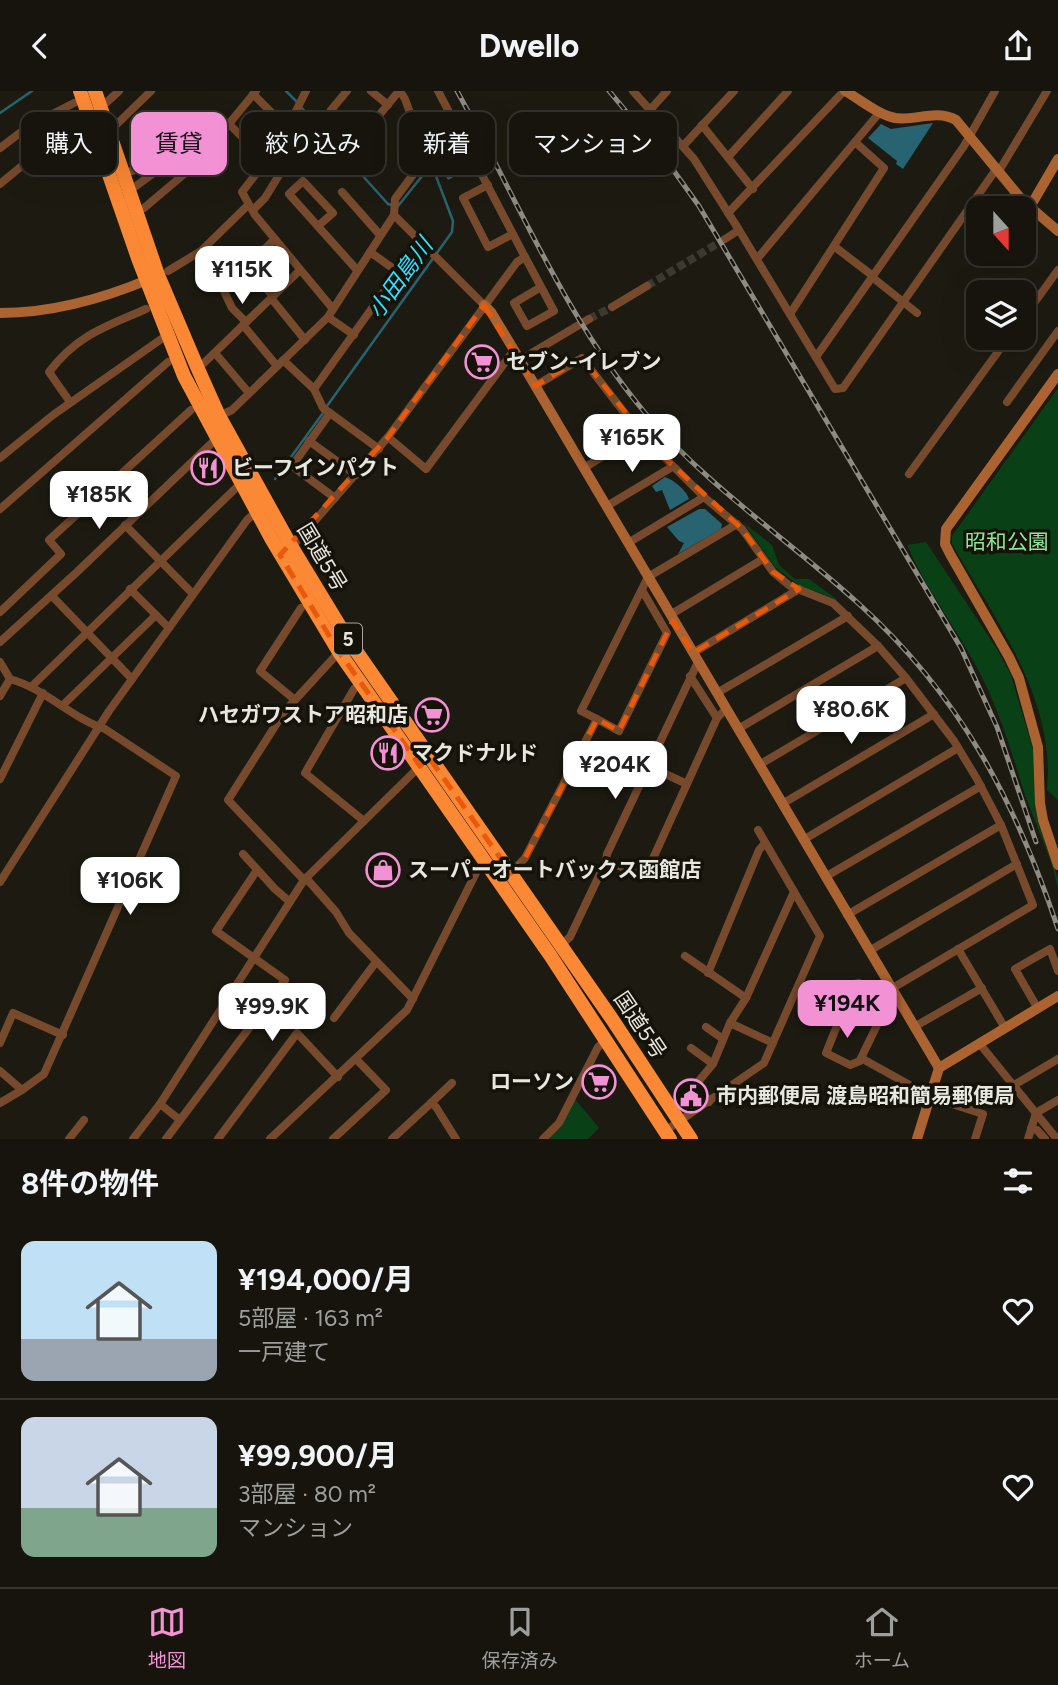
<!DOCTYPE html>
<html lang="ja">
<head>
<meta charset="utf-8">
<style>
	:root { --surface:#16140d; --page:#1f1d16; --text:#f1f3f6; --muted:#9e9e9d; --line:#35332e; --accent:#f391d5 }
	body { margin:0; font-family:Figtree,"Noto Sans JP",sans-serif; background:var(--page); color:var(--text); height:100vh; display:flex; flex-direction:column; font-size:26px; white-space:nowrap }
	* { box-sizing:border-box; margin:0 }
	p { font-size:23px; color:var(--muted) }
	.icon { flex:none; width:38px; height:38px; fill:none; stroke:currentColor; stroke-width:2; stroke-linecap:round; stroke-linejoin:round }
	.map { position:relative; height:1048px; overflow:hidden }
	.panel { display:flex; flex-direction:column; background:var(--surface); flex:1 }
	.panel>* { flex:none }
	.hud { position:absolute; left:21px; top:21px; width:700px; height:63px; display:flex; gap:14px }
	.needle { width:46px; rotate:159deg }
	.fabs { position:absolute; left:966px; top:105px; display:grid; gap:14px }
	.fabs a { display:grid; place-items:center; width:70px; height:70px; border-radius:14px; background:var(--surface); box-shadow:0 7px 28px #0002,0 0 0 2px var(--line); font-size:35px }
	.price { position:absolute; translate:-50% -60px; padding:0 16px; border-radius:14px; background:#fff; color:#222; font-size:23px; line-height:46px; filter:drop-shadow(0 2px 4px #0008) }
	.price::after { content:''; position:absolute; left:50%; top:42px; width:21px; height:16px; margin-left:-10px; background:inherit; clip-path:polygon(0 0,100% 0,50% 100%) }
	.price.active { background:var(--accent); color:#111 }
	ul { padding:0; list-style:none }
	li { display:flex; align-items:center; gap:21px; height:175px; padding:0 21px }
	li+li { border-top:2px solid var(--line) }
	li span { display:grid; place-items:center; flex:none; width:196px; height:140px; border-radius:14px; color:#555 }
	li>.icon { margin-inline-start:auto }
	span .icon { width:84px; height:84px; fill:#fffc; stroke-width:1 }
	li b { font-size:30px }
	h2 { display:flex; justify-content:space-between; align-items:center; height:84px; padding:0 21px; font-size:30px }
	.chip { padding:0 24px; border-radius:14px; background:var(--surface); box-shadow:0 7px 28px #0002,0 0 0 2px var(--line); font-size:24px; line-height:63px }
	.chip.active { background:var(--accent); color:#111 }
	header { display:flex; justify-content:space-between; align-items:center; height:91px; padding:0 21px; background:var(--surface); font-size:32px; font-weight:700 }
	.tabs { display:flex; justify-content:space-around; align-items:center; height:98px; border-top:2px solid var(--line); background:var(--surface); font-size:19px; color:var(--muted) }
	.tabs a { display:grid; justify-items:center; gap:4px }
	.tabs .active { color:var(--accent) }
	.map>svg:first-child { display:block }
	.green { fill:#094015 }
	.water { fill:#276370 }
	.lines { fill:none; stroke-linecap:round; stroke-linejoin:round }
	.stream { stroke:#276370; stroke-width:2.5 }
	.street-tunnel { stroke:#3b3930; stroke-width:8; stroke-dasharray:8 4; stroke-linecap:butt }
	.street { stroke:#774a2d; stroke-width:8 }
	.secondary { stroke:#ac6332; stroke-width:10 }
	.highway { stroke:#fb8835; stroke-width:14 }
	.rail-casing { stroke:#8d8b83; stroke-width:5 }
	.rail { stroke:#141209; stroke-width:2.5; stroke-dasharray:8; stroke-linecap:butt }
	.marked { fill:none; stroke:#e8590c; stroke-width:5; stroke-dasharray:14 9; stroke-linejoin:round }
	.labels { text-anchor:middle; stroke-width:7; stroke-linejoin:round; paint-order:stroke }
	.shield { fill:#141209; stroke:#a8a69f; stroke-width:2 }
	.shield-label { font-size:19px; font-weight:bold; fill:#e7e6df }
	.poi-label { font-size:21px; font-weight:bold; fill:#e7e6df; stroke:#141209; text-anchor:start }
	.park-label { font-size:21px; fill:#8fe697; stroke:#141209 }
	.street-label { font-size:21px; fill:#e7e6df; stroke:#141209 }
	.water-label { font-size:23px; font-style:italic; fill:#34dfff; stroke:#141209 }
</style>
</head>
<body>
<header><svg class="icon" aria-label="back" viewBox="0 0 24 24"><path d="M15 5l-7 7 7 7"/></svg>Dwello<svg class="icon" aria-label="share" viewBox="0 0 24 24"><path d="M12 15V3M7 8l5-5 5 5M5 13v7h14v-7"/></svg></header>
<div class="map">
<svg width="1058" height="1048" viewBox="0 0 1058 1048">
	<rect width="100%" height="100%" fill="#1d1b11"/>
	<g class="green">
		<path d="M1058,297V709L1047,699C1056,607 995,529 952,453V445Z"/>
		<path d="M744,432L772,454L779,474L795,488H809L838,509L798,494L775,476Z"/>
		<path d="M926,451L997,558L1011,584L1035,665L1047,756L1058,787V797C1051,764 1035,733 1024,701C1010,656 997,612 974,571C952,531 925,496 907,454Z"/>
		<path d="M575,1008L599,1037L588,1048H548L561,1036Z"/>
	</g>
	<g class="water">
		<path d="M441,22L451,40L442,51H438L434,37L429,38L426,30Z"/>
		<path d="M933,32L903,78L896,73L897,70L868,47L881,33L891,38Z"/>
		<path d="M456,48L471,76L448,89L445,84L452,80L448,77L443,66Z"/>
		<path d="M665,386C674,389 687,400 689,408L670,419L662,399L656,401L652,395Z"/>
		<path d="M699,418H705L722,433L721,438L678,463L684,452L679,450L667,436Z"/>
	</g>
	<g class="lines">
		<g class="stream">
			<path d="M286,0L297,11"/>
			<path d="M301,16L388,113L391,114"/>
			<path d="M0,22L32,0"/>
			<path d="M398,115L435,69"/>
			<path d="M327,315L452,141L453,130L431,72"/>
			<path d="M275,388L323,322"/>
		</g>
		<g class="street-tunnel">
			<path d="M647,195L725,148"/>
			<path d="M589,228L612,216"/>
		</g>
		<g class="street">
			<path d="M306,0L280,52L242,101L255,124L333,218"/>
			<path d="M347,0L331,19L362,45L399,0"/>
			<path d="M371,0L388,14"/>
			<path d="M633,0L694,68L739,139L725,148"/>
			<path d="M253,3L279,29L290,32"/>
			<path d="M107,11L119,0"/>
			<path d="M650,19L667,0"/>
			<path d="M228,32L243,47"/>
			<path d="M702,34L753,98"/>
			<path d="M115,35L151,0"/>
			<path d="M683,55L734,0"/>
			<path d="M0,57L29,35L74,12"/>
			<path d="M207,60L220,73"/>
			<path d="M728,66L788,0"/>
			<path d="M131,80L136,79L152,61L187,29L198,43L166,73L136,95"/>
			<path d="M999,80L1047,0"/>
			<path d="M0,93L23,74L53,45L80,33"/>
			<path d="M488,94L463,107L488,156L513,143"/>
			<path d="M342,101L380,144"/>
			<path d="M144,117L196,73L256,0"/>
			<path d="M253,119L265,107L295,58"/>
			<path d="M728,122L844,0"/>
			<path d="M394,124L484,214"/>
			<path d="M318,135L333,122L303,90L289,103L357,179"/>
			<path d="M739,139L835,298L843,297L997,77"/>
			<path d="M835,156L873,185"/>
			<path d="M525,166L554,220L527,235L514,212L541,196"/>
			<path d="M757,168L880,21"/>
			<path d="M246,175L273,205"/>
			<path d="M168,180L201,160L248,114"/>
			<path d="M872,186L917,222"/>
			<path d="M271,207L305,249"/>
			<path d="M612,216L647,195"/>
			<path d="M790,223L884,77L855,51"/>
			<path d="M328,226L354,244"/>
			<path d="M1024,226L1058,179"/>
			<path d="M246,231L232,217L223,198L275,148"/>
			<path d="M243,234L277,275"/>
			<path d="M215,262L249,302"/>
			<path d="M816,266L964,55L995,0"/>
			<path d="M283,269L314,298L323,317L330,322"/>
			<path d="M520,269L589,228"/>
			<path d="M204,272L300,179"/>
			<path d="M535,295L582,267L640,342L704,406L742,438L773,481L790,495L833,512L878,555L906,587L954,650L977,688L1001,734L1033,814L891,898"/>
			<path d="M314,298L398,181L370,161"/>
			<path d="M70,311L49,281C77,244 105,236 146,218"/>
			<path d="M1007,311L1058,240"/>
			<path d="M219,325L232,319L328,226L394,124L395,108L426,66L405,8L400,0"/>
			<path d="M388,346L426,378L514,259"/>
			<path d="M309,350L356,384"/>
			<path d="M0,367L53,324L167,244"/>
			<path d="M584,377L640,342"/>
			<path d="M909,383L1008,247"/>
			<path d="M335,407L292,375L330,322L379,358"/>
			<path d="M607,415L672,376"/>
			<path d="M0,418L168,271"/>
			<path d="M125,434L193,503"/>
			<path d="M628,452L704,406"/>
			<path d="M288,458L298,449L388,346L517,171L525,166L438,0"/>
			<path d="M130,498L169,537"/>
			<path d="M52,505L132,588"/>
			<path d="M0,521L61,463L49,449L191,319"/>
			<path d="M670,524L763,468"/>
			<path d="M0,551L77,481L216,348"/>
			<path d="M693,562L799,498"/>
			<path d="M0,571L10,588C46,598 71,627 105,638L176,685L44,983L22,999L0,980"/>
			<path d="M690,585L717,627"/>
			<path d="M31,596L241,392"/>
			<path d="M354,598L305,682L364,730"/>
			<path d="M717,602L848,525"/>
			<path d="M0,605L10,588"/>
			<path d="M295,609L260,580L301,517"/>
			<path d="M63,614L156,524"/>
			<path d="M597,628L619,640L667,542L642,499"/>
			<path d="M738,638L878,555"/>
			<path d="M759,674L906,587"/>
			<path d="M648,675L687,693"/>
			<path d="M0,688L43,602"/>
			<path d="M782,713L934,623"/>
			<path d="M803,749L958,657"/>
			<path d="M243,763L275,798L290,811"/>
			<path d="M606,770L645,785L717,627L726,618"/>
			<path d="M511,782L525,767L597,628L581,620L648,486L737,433"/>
			<path d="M825,786L981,695"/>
			<path d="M306,787L336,821L349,842L413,908"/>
			<path d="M304,789L228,709L284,621L339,561"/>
			<path d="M0,791L109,620L247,429L257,420"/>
			<path d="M847,824L1001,734"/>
			<path d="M559,856L570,846L606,770L607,763L698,571"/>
			<path d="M958,858L1005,937"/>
			<path d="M869,860L1017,773"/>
			<path d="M685,865L746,907"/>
			<path d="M708,882L759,759L765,752"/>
			<path d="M1038,918L1015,878L1050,858L1058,880"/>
			<path d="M334,927L376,871"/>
			<path d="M730,932L773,952"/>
			<path d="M706,936L723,948"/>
			<path d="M914,936L982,897"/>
			<path d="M0,952L13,922L63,944"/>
			<path d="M979,952L1057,1048"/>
			<path d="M691,957L713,973"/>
			<path d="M861,967L880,928L859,892L854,893L826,962L850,974L860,970L861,967L924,1002L931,1003"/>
			<path d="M1014,994L1058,968"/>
			<path d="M930,1006L983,1023L975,1048"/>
			<path d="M709,1011L697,992L713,973L730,932L746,907L794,801"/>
			<path d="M0,1012L22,999"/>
			<path d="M431,1012L452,992"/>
			<path d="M160,1013L180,1029"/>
			<path d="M1031,1037L1037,1039L1045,1048"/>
			<path d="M665,1040L764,972L820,845L758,739"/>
			<path d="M69,1048L84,1029"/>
			<path d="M133,1048L160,1013L304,789L420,675"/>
			<path d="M166,1048L285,889L216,840L257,779"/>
			<path d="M218,1048L297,942L338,986"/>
			<path d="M270,1048L407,919L477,780L486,771"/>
			<path d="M333,1048L386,999L356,968"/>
			<path d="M392,1048L431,1012L436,1016L456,1048"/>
			<path d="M543,1048L559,1032L598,956L607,948"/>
			<path d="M1028,1048L1036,1022L1058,1009"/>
		</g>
		<g class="secondary">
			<path d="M845,0C861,9 877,23 895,27C916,30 936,18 956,29L1022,109L1058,140"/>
			<path d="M1030,116L1058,68"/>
			<path d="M484,214L491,221L520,269L939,977"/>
			<path d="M0,222C51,222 105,207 152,187"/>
			<path d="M1058,283L946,438L945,453L950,463L1009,566L1019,587L1038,656L1040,712L1043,729L1058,774"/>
			<path d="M917,1048L939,977L1058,905"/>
		</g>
		<g class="highway">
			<path d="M80,0L139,170L184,285L272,449L339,561L550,864L670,1048"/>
			<path d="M95,0L158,184L198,278L219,325L291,455L345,544L612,928L691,1048"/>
		</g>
		<defs>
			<g id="rail">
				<path d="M457,0C518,109 565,227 646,323C708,396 789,449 859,513C959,603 1016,711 1058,838"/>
				<path d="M609,0L661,62L699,115L961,557L997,636L1036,751"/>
			</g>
		</defs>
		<use href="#rail" class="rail-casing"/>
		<use href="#rail" class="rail"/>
	</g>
	<path class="marked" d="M484,214L535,295L582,267L653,356L742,438L773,481L799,498L693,562L673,530L619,640L597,628L525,767L511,782L430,668L420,675L339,561L280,464L388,346Z"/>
	<defs>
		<symbol id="supermarket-ring" viewBox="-11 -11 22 22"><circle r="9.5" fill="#141209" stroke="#f391d5" stroke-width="1.5"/><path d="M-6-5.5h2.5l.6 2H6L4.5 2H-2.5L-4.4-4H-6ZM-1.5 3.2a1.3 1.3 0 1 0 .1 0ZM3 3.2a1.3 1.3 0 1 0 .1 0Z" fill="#f391d5"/></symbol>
		<symbol id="restaurant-ring" viewBox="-11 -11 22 22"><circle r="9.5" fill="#141209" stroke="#f391d5" stroke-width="1.5"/><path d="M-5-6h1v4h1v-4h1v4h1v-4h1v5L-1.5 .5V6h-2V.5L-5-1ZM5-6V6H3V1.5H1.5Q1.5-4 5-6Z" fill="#f391d5"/></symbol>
		<symbol id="shop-ring" viewBox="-11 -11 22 22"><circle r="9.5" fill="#141209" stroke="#f391d5" stroke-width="1.5"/><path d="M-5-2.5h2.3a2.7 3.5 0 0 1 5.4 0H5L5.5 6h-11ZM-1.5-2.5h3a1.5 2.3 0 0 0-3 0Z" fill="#f391d5"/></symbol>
		<symbol id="civic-ring" viewBox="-11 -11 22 22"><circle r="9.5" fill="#141209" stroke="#f391d5" stroke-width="1.5"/><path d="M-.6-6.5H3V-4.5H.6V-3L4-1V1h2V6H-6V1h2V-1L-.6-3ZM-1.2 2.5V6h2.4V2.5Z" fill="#f391d5"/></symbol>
	</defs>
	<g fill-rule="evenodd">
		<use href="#supermarket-ring" x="463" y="252" width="38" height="38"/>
		<use href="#restaurant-ring" x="189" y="358" width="38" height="38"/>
		<use href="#supermarket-ring" x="413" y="605" width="38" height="38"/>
		<use href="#restaurant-ring" x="369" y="643" width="38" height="38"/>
		<use href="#shop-ring" x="364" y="760" width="38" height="38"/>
		<use href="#supermarket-ring" x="580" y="972" width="38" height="38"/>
		<use href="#civic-ring" x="672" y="986" width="38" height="38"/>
	</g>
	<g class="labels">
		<rect class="shield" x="334" y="532.5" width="28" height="31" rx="5"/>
		<g class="shield-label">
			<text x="348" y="555">5</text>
		</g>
		<g class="poi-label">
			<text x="506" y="278">セブン-イレブン</text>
			<text x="232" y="384">ビーフインパクト</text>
			<text x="408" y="631" text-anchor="end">ハセガワストア昭和店</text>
			<text x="412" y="669">マクドナルド</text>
			<text x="408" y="786">スーパーオートバックス函館店</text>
			<text x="574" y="998" text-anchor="end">ローソン</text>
			<text x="716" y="1012">市内郵便局 渡島昭和簡易郵便局</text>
		</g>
		<g class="park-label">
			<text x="1007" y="458">昭和公園</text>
		</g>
		<g class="street-label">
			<text transform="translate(322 466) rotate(59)" y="7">国道5号</text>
			<text transform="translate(640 934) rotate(56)" y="7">国道5号</text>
		</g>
		<g class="water-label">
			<text transform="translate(400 187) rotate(-54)" y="8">小田島川</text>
		</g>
	</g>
</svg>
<div class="fabs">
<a><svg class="needle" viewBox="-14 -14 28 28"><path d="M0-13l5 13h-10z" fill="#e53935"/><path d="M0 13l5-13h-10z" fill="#9e9e9d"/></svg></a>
<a><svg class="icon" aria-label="layers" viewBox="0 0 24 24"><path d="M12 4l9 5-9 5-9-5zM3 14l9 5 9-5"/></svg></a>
</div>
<b class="price" style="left:242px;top:215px">¥115K</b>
<b class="price" style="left:632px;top:383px">¥165K</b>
<b class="price" style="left:99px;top:440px">¥185K</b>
<b class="price" style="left:851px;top:655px">¥80.6K</b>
<b class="price" style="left:615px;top:710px">¥204K</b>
<b class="price" style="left:130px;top:826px">¥106K</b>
<b class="price active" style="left:847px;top:949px">¥194K</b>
<b class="price" style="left:272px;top:952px">¥99.9K</b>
<div class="hud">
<a class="chip">購入</a>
<a class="chip active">賃貸</a>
<a class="chip">絞り込み</a>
<a class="chip">新着</a>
<a class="chip">マンション</a>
</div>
</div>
<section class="panel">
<h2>8件の物件<svg class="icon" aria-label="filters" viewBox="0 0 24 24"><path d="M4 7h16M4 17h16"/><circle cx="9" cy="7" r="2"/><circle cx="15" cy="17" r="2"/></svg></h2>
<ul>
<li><span style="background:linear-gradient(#bfe0f5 70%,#9aa5b1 0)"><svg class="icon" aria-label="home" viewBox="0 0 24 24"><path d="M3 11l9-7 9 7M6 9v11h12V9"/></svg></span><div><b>¥194,000/月</b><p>5部屋 · 163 m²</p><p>一戸建て</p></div><svg class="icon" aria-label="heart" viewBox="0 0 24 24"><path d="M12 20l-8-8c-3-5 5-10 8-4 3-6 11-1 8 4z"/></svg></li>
<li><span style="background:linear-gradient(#c9d6e8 65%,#7fa58c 0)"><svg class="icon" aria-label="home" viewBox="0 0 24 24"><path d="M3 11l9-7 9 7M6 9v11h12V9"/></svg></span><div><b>¥99,900/月</b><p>3部屋 · 80 m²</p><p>マンション</p></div><svg class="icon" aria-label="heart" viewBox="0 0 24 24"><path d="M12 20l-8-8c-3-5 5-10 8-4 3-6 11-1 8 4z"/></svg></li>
</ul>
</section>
<nav class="tabs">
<a class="active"><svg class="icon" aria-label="map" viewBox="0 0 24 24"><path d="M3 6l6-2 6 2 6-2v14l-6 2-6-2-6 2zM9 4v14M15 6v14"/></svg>地図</a>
<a><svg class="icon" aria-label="saved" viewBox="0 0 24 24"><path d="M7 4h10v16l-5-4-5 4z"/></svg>保存済み</a>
<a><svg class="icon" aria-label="home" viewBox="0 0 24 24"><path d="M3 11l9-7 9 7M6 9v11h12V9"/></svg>ホーム</a>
</nav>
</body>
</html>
